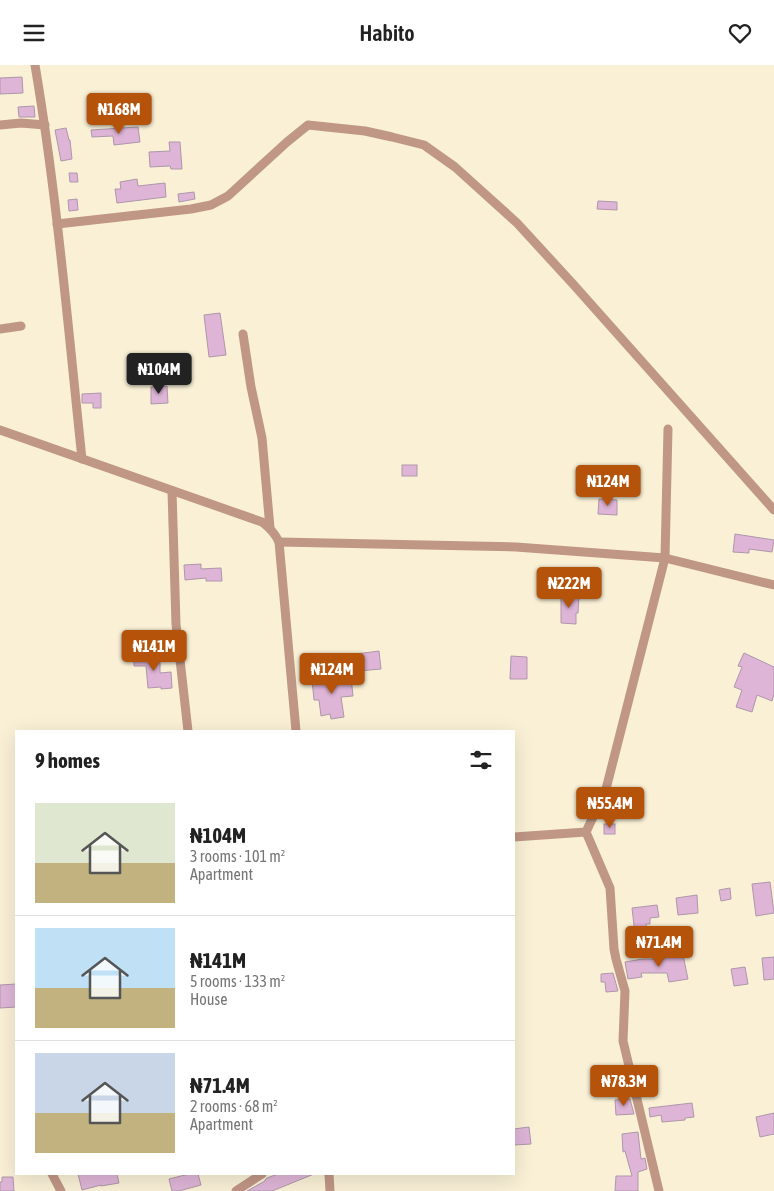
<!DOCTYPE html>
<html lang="en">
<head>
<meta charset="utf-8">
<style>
	:root { --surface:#fff; --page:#f6f6f6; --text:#222; --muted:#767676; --line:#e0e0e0; --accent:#b45309 }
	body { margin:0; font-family:"Asap Condensed",sans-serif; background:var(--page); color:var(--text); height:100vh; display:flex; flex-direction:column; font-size:19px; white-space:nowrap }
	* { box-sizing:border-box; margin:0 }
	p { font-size:16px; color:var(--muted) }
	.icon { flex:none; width:28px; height:28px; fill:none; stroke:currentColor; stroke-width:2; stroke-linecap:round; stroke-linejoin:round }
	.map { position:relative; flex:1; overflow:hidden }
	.details { position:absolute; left:15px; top:665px; width:500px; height:445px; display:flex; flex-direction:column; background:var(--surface); border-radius:0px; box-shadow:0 5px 20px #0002 }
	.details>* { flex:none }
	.price { position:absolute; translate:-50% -42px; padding:0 11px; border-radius:5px; background:var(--accent); color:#fff; font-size:16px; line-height:32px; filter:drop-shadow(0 1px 2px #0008) }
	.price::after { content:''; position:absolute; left:50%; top:30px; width:15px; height:11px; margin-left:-8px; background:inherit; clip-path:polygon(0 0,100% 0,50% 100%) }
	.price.on { background:#222; color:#fff }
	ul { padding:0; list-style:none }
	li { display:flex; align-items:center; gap:15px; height:125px; padding:0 20px }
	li+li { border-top:1px solid var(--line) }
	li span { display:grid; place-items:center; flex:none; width:140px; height:100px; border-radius:0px; color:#555 }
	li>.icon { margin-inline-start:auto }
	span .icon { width:60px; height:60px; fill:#fffc; stroke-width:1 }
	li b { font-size:21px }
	h2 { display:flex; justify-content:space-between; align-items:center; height:60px; padding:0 20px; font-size:21px }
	header { display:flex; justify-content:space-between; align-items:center; height:65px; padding:0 20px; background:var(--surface); font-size:22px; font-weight:600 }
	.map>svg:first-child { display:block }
	.building { fill:#deb5d7; stroke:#ae97a9 }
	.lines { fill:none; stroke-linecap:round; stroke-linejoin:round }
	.minor { stroke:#c09685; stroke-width:9 }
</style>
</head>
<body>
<header><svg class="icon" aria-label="menu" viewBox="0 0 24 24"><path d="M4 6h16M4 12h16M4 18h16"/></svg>Habito<svg class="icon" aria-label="heart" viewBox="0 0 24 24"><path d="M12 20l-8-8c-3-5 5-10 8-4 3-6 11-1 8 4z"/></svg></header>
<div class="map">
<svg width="774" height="1126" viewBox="0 0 774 1126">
	<rect width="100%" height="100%" fill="#f9f0d6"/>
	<g class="building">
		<path d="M22,12L23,28L0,29V13Z"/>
		<path d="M34,41L35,52H19L18,42Z"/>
		<path d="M138,62L140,77L114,80L113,71L92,72L91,65Z"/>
		<path d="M66,63L69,75H70L72,94L61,96L55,65Z"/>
		<path d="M169,77H180L182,104H171L170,101L150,102L149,87L170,86Z"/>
		<path d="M69,108H77L78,117H70Z"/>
		<path d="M137,114L138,121L165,118L166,132L117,138L115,124H121L120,117Z"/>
		<path d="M194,127L195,134L179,137L178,129Z"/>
		<path d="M77,134L78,145L69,146L68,135Z"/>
		<path d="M598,136L617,137V145L597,144Z"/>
		<path d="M220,248L226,290L209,292L204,250Z"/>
		<path d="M167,321L168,338L151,339V322Z"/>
		<path d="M101,328V343H93V338H82V329Z"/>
		<rect x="402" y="400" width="15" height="11"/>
		<path d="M599,434L617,435V450L598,449Z"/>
		<path d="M735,469L774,475L772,487L749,484V488L733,487Z"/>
		<path d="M201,499V504L221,503L222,516H206V513L185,515L184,500Z"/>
		<path d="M561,531H579L578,548H576V559L561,558Z"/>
		<path d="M379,586L381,604L358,606L356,589Z"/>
		<path d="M744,588L774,602V629L772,636L757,630L752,647L736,642L742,625L734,622L742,602L738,601Z"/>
		<path d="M134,591H160V608L171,607L172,623L161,624V622L148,623L146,601H134Z"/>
		<path d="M511,591L527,592V614H510Z"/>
		<path d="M351,612L353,631L341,632L344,652L331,654L330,649L321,651L319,635H314L312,615Z"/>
		<rect x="604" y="759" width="11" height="10"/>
		<path d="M770,817L774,848L756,851L752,819Z"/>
		<path d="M730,823L731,834L721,836L719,825Z"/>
		<path d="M697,830L698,848L678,850L676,833Z"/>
		<path d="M657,840L659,852L650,853V859H646L647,867L635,869L632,843Z"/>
		<path d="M683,890L688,914L669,917L667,908H641L642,912L628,914L625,897L643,894H658Z"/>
		<path d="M774,892V914L764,915L762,893Z"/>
		<path d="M745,902L748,919L734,921L731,904Z"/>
		<path d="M613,908L618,926L606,927L605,917H601V909Z"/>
		<path d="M16,919V942L0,943V920Z"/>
		<path d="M630,1034L634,1049L616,1050L615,1035Z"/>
		<path d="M692,1038L694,1052L685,1053V1055L662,1057L661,1050L650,1052L649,1043Z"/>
		<path d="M774,1048V1069L760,1072L756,1052Z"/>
		<path d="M529,1062L531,1079L514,1080V1064Z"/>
		<path d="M638,1067L641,1094L645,1093L647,1104L638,1107V1126H615L616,1111H632L625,1086L623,1087L622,1069Z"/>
		<path d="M78,1109H117L119,1118L101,1121V1120L82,1125Z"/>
		<path d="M189,1109H198L201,1120L179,1126H172L169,1114Z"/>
		<path d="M278,1109H314L272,1126H247L265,1116V1115L267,1113Z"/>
		<path d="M2,1112H13L14,1126H0V1117H2Z"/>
	</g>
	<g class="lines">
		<g class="minor">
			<path d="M35,0C57,130 68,262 82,394"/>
			<path d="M0,60L21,58L45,60"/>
			<path d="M57,159L191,144L211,140L228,131L287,77L308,60L365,66L392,72L424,80L455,102L517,158L573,219L774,445"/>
			<path d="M0,264L21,261"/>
			<path d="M243,269L251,322L262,373L270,463"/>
			<path d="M0,365L262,457C270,463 275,468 279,477L296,666"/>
			<path d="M172,426L176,559L188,666"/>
			<path d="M279,477L516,482L665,493L774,520"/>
			<path d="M586,767L610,823L614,884L616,894L625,926L623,976L659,1126"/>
			<path d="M514,772L586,767L606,724L665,493L668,364"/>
			<path d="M52,1109L61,1126"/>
			<path d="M329,1109L330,1126"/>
			<path d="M236,1126L262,1109"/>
		</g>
	</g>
</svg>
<b class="price" style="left:119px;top:70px">₦168M</b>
<b class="price on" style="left:159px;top:330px">₦104M</b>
<b class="price" style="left:608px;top:442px">₦124M</b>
<b class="price" style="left:569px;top:544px">₦222M</b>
<b class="price" style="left:154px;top:607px">₦141M</b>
<b class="price" style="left:332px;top:630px">₦124M</b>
<b class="price" style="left:610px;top:764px">₦55.4M</b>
<b class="price" style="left:659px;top:903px">₦71.4M</b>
<b class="price" style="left:624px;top:1042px">₦78.3M</b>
<section class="details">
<h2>9 homes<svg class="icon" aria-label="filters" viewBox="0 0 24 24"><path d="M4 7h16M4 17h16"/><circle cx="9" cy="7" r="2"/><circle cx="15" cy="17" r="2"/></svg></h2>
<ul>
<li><span style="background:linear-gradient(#dfe7d0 60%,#c2b280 0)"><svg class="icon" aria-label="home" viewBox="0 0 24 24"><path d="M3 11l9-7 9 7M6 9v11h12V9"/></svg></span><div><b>₦104M</b><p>3 rooms · 101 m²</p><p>Apartment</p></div></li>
<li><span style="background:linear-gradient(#bfe0f5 60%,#c2b280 0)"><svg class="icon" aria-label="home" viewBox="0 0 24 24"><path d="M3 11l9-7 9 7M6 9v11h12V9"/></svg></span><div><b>₦141M</b><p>5 rooms · 133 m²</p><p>House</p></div></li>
<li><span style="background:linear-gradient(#c9d6e8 60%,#c2b280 0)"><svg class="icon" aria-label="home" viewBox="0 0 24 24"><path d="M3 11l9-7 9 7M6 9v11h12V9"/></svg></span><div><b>₦71.4M</b><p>2 rooms · 68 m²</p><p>Apartment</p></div></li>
</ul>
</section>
</div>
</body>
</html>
